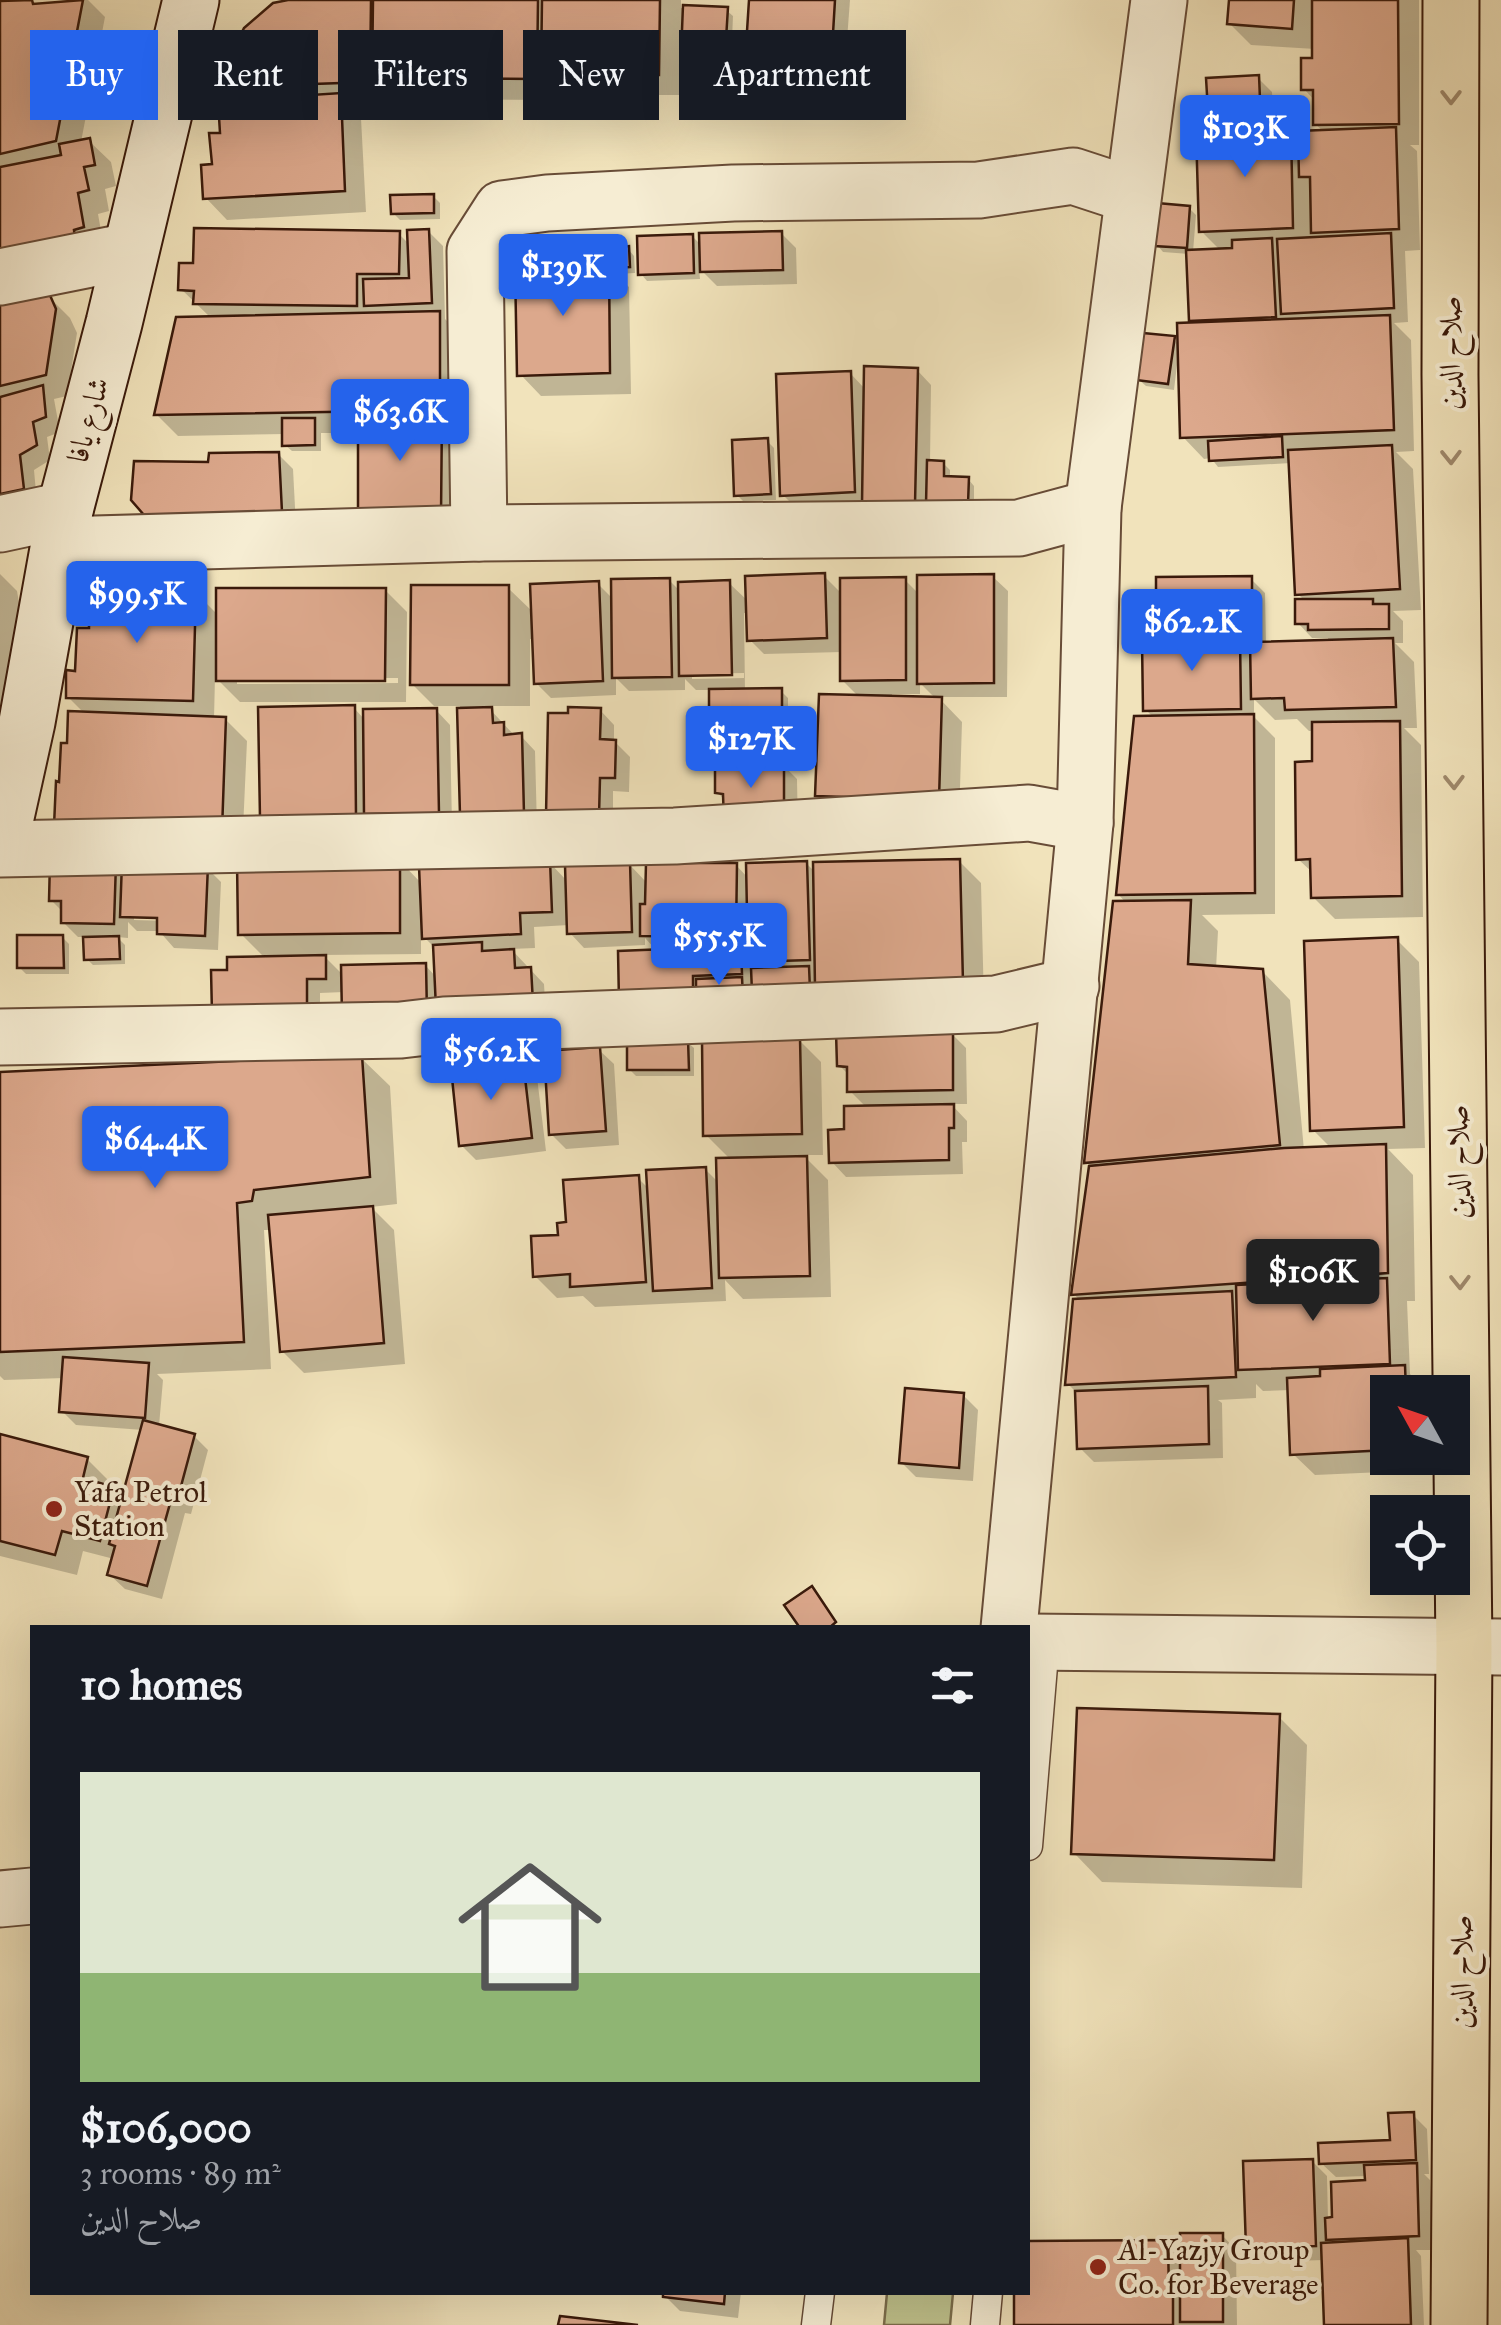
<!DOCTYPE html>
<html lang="en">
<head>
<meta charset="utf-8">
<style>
	:root { --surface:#171b24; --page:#20242c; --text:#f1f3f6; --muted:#9ea1a6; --accent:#2563eb }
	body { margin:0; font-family:"IM FELL Great Primer",Amiri,serif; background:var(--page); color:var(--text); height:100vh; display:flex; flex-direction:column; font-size:38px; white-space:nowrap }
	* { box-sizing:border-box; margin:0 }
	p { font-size:32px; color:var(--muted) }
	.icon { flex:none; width:55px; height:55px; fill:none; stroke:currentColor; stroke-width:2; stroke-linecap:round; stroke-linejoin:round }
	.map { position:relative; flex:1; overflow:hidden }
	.panel { position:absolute; left:30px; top:1625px; width:1000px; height:670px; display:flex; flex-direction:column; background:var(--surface); border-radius:0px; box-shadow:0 10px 40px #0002 }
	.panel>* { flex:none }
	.top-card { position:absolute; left:30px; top:30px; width:1000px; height:90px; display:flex; gap:20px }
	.needle { width:65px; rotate:310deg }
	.tools { position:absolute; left:1370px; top:1375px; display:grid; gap:20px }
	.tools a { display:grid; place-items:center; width:100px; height:100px; border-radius:0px; background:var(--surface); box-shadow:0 10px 40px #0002; font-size:50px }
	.price { position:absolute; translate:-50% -85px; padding:0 22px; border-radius:10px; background:var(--accent); color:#fff; font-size:32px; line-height:65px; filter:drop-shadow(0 2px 5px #0008) }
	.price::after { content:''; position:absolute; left:50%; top:60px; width:30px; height:22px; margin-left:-15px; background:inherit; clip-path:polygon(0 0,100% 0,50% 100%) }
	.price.on { background:#222; color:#fff }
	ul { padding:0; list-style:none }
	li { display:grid; align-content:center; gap:20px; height:530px; padding:0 50px }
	li span { display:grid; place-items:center; height:310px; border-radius:0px; color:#555 }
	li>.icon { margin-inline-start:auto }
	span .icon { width:180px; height:180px; fill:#fffc; stroke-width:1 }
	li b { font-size:42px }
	h2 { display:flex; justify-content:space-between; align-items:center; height:120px; padding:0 50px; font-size:42px }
	.pill { padding:0 35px; border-radius:0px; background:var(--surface); box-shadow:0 10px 40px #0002; font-size:35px; line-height:90px }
	.pill.on { background:var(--accent); color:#fff }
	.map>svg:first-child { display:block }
	.green { fill:#c0c28c; stroke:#7d6e4c; stroke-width:2.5 }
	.shadow { fill:#0003; fill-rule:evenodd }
	.building { fill:#dca88c; stroke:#3a1a0b; stroke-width:2.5 }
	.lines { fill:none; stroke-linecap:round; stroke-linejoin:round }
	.lane-casing { stroke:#684c37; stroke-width:31 }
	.street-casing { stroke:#684c37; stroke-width:59 }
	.secondary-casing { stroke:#3a1a0b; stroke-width:59 }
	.highway-casing { stroke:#3a1a0b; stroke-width:59 }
	.lane { stroke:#f6edd3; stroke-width:28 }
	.street { stroke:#f6edd3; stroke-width:55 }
	.secondary { stroke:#f6edd3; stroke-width:55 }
	.highway { stroke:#f1e3bb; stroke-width:55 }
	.oneway { stroke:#9f896c }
	.poi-dot { fill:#8f2418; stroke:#f6edd3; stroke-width:4 }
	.labels { text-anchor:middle; stroke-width:8; stroke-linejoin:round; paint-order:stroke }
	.street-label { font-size:30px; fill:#3a1a0b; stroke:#f6edd3 }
	.poi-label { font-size:30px; fill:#3a1a0b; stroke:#f6edd3; text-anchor:start }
</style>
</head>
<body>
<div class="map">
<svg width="1501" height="2325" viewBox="0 0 1501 2325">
	<rect width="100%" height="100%" fill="#f1e3bb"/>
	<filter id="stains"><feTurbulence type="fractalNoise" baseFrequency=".002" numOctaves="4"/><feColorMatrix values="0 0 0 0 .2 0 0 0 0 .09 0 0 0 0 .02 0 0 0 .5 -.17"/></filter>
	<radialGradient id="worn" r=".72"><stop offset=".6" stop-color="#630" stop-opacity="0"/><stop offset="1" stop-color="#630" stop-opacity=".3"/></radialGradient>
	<path class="green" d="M887,2293H953L950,2325H884Z"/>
	<g class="shadow">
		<path d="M0,0L3,3L32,0L38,6L65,0H88L105,17L81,142L89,141L111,162L116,186L105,189L109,211L98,214L104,248L0,280Z"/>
		<path d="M301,0L370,1L375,6V0H681V8L726,10L733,16L731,62L690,61L681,51L680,95H565L558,88V100L391,99V103L348,105L361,118L366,212L227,220L206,198L222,135L242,102L226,87Z"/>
		<path d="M752,0H850L844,80L762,76L748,61Z"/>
		<path d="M1231,0H1419V145H1410L1417,151L1420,250L1405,251L1408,322L1394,323L1411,340L1414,451L1396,452L1413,469L1421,610L1393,611L1403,621V643H1395L1414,662L1417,728H1404L1421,745L1423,917L1335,919L1313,897V873L1298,859L1315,764V731H1309L1297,719L1275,720L1254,699V717L1275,738V914L1202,915L1218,931L1216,969L1262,971L1290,1000L1304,1150L1332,1149L1313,1130L1397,940L1419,962L1425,1148L1388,1149L1413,1175L1415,1301H1407L1410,1374L1426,1392H1388V1458H1428L1429,1470L1315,1475L1293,1454L1290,1390L1263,1391L1256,1384V1398L1218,1400L1222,1403L1223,1458L1094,1462L1079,1447L1078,1394L1068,1384L1080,1301L1074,1294L1091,1167L1087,1162L1127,904L1118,894L1154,718L1146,710L1168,642L1159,633L1251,579L1265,593L1266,644L1328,642V638H1312L1298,623L1306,602L1297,593L1291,463L1218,467L1211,458L1204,459L1183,437L1180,365H1177L1174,390L1146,386L1139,380L1173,339L1180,345L1197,325L1192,320L1189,254L1163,252L1157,245L1189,208L1196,215L1193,252L1221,251L1201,231L1218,133L1211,127L1258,78L1272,92L1274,132L1290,131L1301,142L1324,132L1315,124V101L1304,89L1315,60V49L1251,45L1230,24Z"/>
		<path d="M433,196L440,203V219L400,220L393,213Z"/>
		<path d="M428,231L443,246L445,319L461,335L455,528L360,433H321V451H292L285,445V434L178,436L156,414L211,318L181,289L399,234L410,245Z"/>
		<path d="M781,233L796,248L797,284L717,286L699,268L700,279L647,281L641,274L692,236L702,246Z"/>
		<path d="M628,249L634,256L635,273L616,274L629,287L631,394L541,396L520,374L608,266L612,270V250Z"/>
		<path d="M47,295L70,318L77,333L67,396L54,399L60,432L47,437L50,460L34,470L37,503L0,511V297Z"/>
		<path d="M917,370L931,385L930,463H943L950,470V479H968L974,486V510L804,516L782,494L850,373L866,390Z"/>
		<path d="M767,441L774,448L776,500L743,501L736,494Z"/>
		<path d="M278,454L293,469L296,526L161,529L146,514L210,464Z"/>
		<path d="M0,574L17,591L21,614L4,706H0Z"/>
		<path d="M824,576L842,594L905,580L920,595L993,577L1008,591L1007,697H938L962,722L959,821L839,817L817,795L860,698L842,680V652L764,654L750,640L749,613H744L745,691H781L788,698V715H778L795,731V766H784L797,779L798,836L726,801L717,792L730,764L718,752L717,714L712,709V690H696L685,679V690L629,691L616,678V695L551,698L536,683L534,639H530V706H487L515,736H521L535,751L537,827L462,814L460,706H434L412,684L508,588L533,612L598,584L614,600L669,580L681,592L729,583L749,602ZM744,673V678L692,679V674ZM920,683L937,700L892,699V694H920Z"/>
		<path d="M385,590L407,612L406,702H240L215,677L214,719H225L247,741L242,852L62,784L70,746L85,714L68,697L91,630L195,592L218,615ZM237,678H398V683L237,684Z"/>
		<path d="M354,708L365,720L436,710L450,725L452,826L377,838L261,710Z"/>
		<path d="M600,710L614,725V741L630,757L629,792L613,791V829L563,828Z"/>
		<path d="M399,860L422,884L549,862L568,882L629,864L648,884L736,865L748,878L806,863L816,873L959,861L981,883L984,1004L816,995L706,1004L645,938V945L584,948L570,933L569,925L534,927L535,948L511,949L544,984L546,1017L344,992L320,993V1026L230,973L265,958L241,934ZM421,934L436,949L437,978L425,965L344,976L323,955L421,954Z"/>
		<path d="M52,864L207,868L221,882L218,950L174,948L159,931H137L128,922V938L117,937L125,945V964L93,965L86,958V937H78L63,922V912L51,900ZM134,915L170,916V921L134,920Z"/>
		<path d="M62,937L69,944V974H26L19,967Z"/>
		<path d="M951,1033L966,1048L967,1104H951L967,1121V1142H962L963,1174L846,1177L832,1162L847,1132L867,1108L850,1091V1076L839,1065Z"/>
		<path d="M799,1040L821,1062L823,1155H803L828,1180L831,1297L743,1299L725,1280L726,1301L595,1307L583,1296L557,1298L535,1276L568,1225L638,1178L650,1190L705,1169L720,1184L731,1160L706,1135Z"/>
		<path d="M687,1042L694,1048V1076H636L629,1069Z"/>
		<path d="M599,1050L614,1064L619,1145L566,1149L551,1134Z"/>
		<path d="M361,1058L390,1086L397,1204L371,1207L394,1230L405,1364L304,1373L282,1351L272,1230H264L271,1369L157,1374L163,1380L159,1426L194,1436L208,1450L191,1514L185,1513L162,1599L125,1589L110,1575L114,1559L83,1551L77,1575L0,1556V1437L87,1459L109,1481L107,1487L124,1500L143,1430L76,1425L62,1411L64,1378L4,1380L0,1376V1074Z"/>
		<path d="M523,1062L537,1077L546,1151L476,1160L461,1145Z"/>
		<path d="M963,1395L978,1410L973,1481L916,1477L902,1463Z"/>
		<path d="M1279,1717L1307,1745L1302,1888L1102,1882L1074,1853Z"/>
		<path d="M1413,2115L1427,2129L1429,2174H1424L1430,2180L1433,2250H1416L1421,2256L1424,2325H1327L1324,2260L1263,2262L1248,2247L1312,2161L1327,2176L1328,2220H1335L1367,2182V2176L1336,2177L1321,2163L1392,2142Z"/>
		<path d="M1222,2235L1236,2250L1237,2325H1017L1028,2292V2244L1167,2243L1182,2258Z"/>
		<path d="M666,2292H741L738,2318L680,2311L665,2296Z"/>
	</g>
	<g class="building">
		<path d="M32,0L33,4L83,0L56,141L0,154V1Z"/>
		<path d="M288,0H371L370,82L224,87L236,44L244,28L273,3Z"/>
		<path d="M373,0H538L537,79L372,78Z"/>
		<path d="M542,0H660L659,75L541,74Z"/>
		<path d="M749,0H835L831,67L745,62Z"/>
		<path d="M1229,0H1294L1292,29L1227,24Z"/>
		<path d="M1312,0H1398L1399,124L1313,125V90H1301V58H1312Z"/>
		<path d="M683,5L728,7L725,56L681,55Z"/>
		<path d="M1259,75L1261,124L1209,128L1206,78Z"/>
		<path d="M341,93L345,191L203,199L201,165L212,164L209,133H220L218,101Z"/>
		<path d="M1396,127L1399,229L1311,233L1310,177H1299L1298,131Z"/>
		<path d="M1291,129L1293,228L1199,232L1196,131Z"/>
		<path d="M90,138L95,165L84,167L89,190L78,193L84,227L74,230L75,239L0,254V167L61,155L59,144Z"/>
		<path d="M434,194V213L391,214L390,195Z"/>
		<path d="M1157,203L1190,206L1187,248L1154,246Z"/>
		<path d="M194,228L400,231L399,274H357V306L193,304L194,291L178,290L179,263H193Z"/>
		<path d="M429,229L432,303L364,306L363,279L409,278L407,230Z"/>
		<path d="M782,231L783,270L700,272L699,233Z"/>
		<path d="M1391,233L1394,308L1281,314L1277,239Z"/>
		<path d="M693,234L694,273L638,275L637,236Z"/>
		<path d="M1272,238L1276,317L1189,321L1186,250L1232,248V240Z"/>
		<path d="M629,246L630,267L609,268V248Z"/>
		<path d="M609,263L610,373L517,376L515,265Z"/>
		<path d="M49,293L56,309L46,375L0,386V294Z"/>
		<path d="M440,311V410L154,415L176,317Z"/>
		<path d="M1390,315L1394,430L1180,438L1177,323Z"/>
		<path d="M1143,333L1175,336L1168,384L1136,380Z"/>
		<path d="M864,366L918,368L915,504H862Z"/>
		<path d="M851,371L855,492L780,496L776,374Z"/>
		<path d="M43,385L46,417L33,422L37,445L20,455L24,489L0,494V397Z"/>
		<path d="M442,413L441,515H358V415Z"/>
		<path d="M282,418H315V445L282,446Z"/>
		<path d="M1282,436L1283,457L1209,461L1208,441Z"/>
		<path d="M768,438L771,494L734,496L732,440Z"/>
		<path d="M1392,445L1400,589L1295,595L1288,450Z"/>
		<path d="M279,452L282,512L144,515L131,500L134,461L208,462L209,453Z"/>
		<path d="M927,460L944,461V476L969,477L968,504H926Z"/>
		<path d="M825,573L827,638L747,641L745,576Z"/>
		<path d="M994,574V683L917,684V575Z"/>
		<path d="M1252,576V632L1156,634V577Z"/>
		<path d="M906,577V680L840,681V578Z"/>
		<path d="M670,578L672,677L612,678L611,579Z"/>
		<path d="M730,580L732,675L679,676L678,582Z"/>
		<path d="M599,581L603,681L534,684L530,584Z"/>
		<path d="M411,585H509V685H410Z"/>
		<path d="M100,587L196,589L193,701L66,698V670L75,671L77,628H89V602L99,601Z"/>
		<path d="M216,588H386L385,681H216Z"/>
		<path d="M1295,599H1373V604H1389V629L1308,630V624H1295Z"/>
		<path d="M1240,638L1241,709L1143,711L1142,640Z"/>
		<path d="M1393,638L1396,707L1285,710L1284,698L1251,699L1250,642Z"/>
		<path d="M782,688V709L709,710V689Z"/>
		<path d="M819,694L942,697L939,800L815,796Z"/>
		<path d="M355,705L356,817L260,818L258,707Z"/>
		<path d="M492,707L493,723L504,722V735L522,733L524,814L460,815L457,708Z"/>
		<path d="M568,707L601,708L600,739L616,740L615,778H600L599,816L546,815L548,713H568Z"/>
		<path d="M437,708L439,813L364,814L363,709Z"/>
		<path d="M68,711L226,717L222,831L54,826L56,781L59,782L61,743H67Z"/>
		<path d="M781,714V752L715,753V715Z"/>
		<path d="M1254,714L1255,893L1116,895L1134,716Z"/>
		<path d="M1400,721L1402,896L1311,898L1310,859L1296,860L1295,762L1312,761V722Z"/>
		<path d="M784,761V822L724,823L723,794L715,793V762Z"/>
		<path d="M400,858V933L238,935L237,861Z"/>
		<path d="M960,859L963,983L815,987L813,862Z"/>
		<path d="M550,860L552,912L520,913L521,934L422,939L419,866Z"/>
		<path d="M50,861L116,863L114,924L61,923V901H49Z"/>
		<path d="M807,861L810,960L748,962L746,863Z"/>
		<path d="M122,862L208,865L205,936L157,934V918L120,917Z"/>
		<path d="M630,862L632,932L567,934L565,865Z"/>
		<path d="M646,863H737L736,937L640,936V904H645Z"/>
		<path d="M1191,900L1188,964L1263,969L1280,1145L1084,1163L1113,901Z"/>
		<path d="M17,935H63L64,968H17Z"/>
		<path d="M119,936L120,959L84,960L83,937Z"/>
		<path d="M1398,937L1404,1127L1310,1131L1304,941Z"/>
		<path d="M482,942V951L514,949L515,968L531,967L533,1003L436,1008L433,945Z"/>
		<path d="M741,946L742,974L693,976V1000L619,1002L618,951Z"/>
		<path d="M326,955V979H307V1013L212,1014L211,970H227V957Z"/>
		<path d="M426,963L427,1014L342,1016L341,965Z"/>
		<path d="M809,966L810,990L752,992L751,968Z"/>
		<path d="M742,977L743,998L696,999V979Z"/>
		<path d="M953,1030V1090L847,1092V1067L837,1066L836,1032Z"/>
		<path d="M800,1038L802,1134L703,1136L702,1040Z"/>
		<path d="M688,1039L689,1070H627V1040Z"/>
		<path d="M600,1047L606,1131L549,1135L544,1051Z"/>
		<path d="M362,1055L370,1177L254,1190L252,1201L237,1203L244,1342L0,1352V1072Z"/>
		<path d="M523,1060L532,1138L459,1146L451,1068Z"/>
		<path d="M954,1104V1128H949V1160L829,1163L828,1130L844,1129V1106Z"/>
		<path d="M1386,1144L1388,1273L1071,1295L1089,1166L1284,1148Z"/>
		<path d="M807,1156L810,1276L719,1278L716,1158Z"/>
		<path d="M706,1167L712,1288L653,1291L646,1170Z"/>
		<path d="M639,1175L646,1282L570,1287V1274L533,1277L531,1236L558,1235L557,1223L566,1222L563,1180Z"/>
		<path d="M373,1206L384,1343L280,1352L268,1215Z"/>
		<path d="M1387,1278L1390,1364L1238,1370L1236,1285Z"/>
		<path d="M1232,1291L1236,1377L1065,1385L1073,1299Z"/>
		<path d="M63,1357L149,1363L145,1418L59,1412Z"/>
		<path d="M1405,1365L1406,1392H1388V1450L1290,1455L1287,1378L1320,1376V1369Z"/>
		<path d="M1208,1386L1209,1444L1077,1449L1075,1391Z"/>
		<path d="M905,1388L964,1393L959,1468L899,1463Z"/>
		<path d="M143,1420L195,1434L177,1501L171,1500L147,1586L107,1575L115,1546L109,1544Z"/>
		<path d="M0,1434L88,1457L83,1478L114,1487L100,1541L62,1531L55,1555L0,1541Z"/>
		<path d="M812,1586L836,1622L829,1628H800L784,1605Z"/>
		<path d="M1077,1708L1280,1714L1274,1860L1071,1854Z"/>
		<path d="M1414,2112L1416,2160L1319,2164L1318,2143L1390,2140L1388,2113Z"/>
		<path d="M1313,2159L1316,2246L1246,2248L1243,2161Z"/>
		<path d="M1417,2163L1419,2236L1326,2240L1325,2218L1332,2217L1331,2182L1365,2180L1364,2165Z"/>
		<rect x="1180" y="2233" width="43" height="89"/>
		<path d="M1408,2238L1411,2325H1324L1321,2243Z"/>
		<path d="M1168,2240L1169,2296L1173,2295V2325H1014V2292H1028V2241Z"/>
		<path d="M663,2292H725L724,2304L663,2297Z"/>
		<path d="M560,2316L638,2325H558Z"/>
	</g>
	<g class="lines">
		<defs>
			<g id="lane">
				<path d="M1028,1846L1045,1642"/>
				<path d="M816,2325L820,2292"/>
				<path d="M985,2325L988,2292"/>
			</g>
			<g id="street">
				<path d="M0,277L130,251"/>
				<path d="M0,524L65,510"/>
				<path d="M479,533L475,251L502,209L547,203L733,193L979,190L1073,176L1131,195"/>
				<path d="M60,545L479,533L1019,528L1093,508"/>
				<path d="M0,849L675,836L1029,813L1085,823"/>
				<path d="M0,1037L401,1030L444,1025L996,1004L1071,986"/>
				<path d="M1009,1628L1085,823L1093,508L1159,0"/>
				<path d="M1028,1642L1501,1647"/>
				<path d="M0,1899L32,1896"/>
			</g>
			<path id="secondary" d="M0,844L27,722L65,510L114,323L191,0"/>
			<path id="highway" d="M1451,0L1450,375L1464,1648L1459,2325"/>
		</defs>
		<use href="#lane" class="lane-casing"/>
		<use href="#street" class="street-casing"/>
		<use href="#secondary" class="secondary-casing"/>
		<use href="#highway" class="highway-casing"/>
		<use href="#lane" class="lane"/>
		<use href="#street" class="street"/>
		<use href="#secondary" class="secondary"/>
		<use href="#highway" class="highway"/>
	</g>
	<defs><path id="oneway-chevron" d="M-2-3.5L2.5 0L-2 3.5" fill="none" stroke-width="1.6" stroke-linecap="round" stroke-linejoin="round" transform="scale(2.5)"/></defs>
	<g class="oneway">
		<use href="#oneway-chevron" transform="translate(1451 97) rotate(90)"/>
		<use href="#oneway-chevron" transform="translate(1451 457) rotate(89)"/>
		<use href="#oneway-chevron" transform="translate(1454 782) rotate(89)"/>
		<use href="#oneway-chevron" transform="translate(1460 1282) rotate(89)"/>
	</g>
	<g class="poi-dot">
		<circle cx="54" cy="1509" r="10"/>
		<circle cx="1098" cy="2267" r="10"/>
	</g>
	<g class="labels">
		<g class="street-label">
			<text transform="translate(1450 353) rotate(-90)" y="10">صلاح الدين</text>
			<text transform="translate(88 420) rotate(-75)" y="10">شارع يافا</text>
			<text transform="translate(1458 1162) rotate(-91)" y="10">صلاح الدين</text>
			<text transform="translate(1461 1972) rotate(-90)" y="10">صلاح الدين</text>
		</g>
		<g class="poi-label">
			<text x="74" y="1502">Yafa Petrol<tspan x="74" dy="34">Station</tspan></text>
			<text x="1118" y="2260">Al-Yazjy Group<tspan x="1118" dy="34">Co. for Beverage</tspan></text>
		</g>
	</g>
	<rect width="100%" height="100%" filter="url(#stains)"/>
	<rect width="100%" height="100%" fill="url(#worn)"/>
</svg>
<div class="tools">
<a><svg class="needle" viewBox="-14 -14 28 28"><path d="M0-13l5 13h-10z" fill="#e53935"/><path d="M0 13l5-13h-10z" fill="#9ea1a6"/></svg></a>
<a><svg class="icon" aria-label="locate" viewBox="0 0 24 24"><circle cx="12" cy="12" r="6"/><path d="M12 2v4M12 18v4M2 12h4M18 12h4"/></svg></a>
</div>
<b class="price" style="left:1245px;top:180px">$103K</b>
<b class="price" style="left:563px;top:319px">$139K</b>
<b class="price" style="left:400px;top:464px">$63.6K</b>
<b class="price" style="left:137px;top:646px">$99.5K</b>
<b class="price" style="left:1192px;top:674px">$62.2K</b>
<b class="price" style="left:751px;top:791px">$127K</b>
<b class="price" style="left:719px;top:988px">$55.5K</b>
<b class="price" style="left:491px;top:1103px">$56.2K</b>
<b class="price" style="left:155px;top:1191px">$64.4K</b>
<b class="price on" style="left:1313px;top:1324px">$106K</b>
<div class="top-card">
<a class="pill on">Buy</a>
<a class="pill">Rent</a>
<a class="pill">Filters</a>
<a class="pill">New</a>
<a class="pill">Apartment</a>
</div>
<section class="panel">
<h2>10 homes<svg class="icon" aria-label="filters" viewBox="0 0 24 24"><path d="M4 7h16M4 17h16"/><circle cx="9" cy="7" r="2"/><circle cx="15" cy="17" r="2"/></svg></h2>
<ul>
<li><span style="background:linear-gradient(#dfe7d0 65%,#8fb573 0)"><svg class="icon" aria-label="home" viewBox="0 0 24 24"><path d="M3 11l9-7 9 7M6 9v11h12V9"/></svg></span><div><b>$106,000</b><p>3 rooms · 89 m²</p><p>صلاح الدين</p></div></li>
</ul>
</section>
</div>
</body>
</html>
